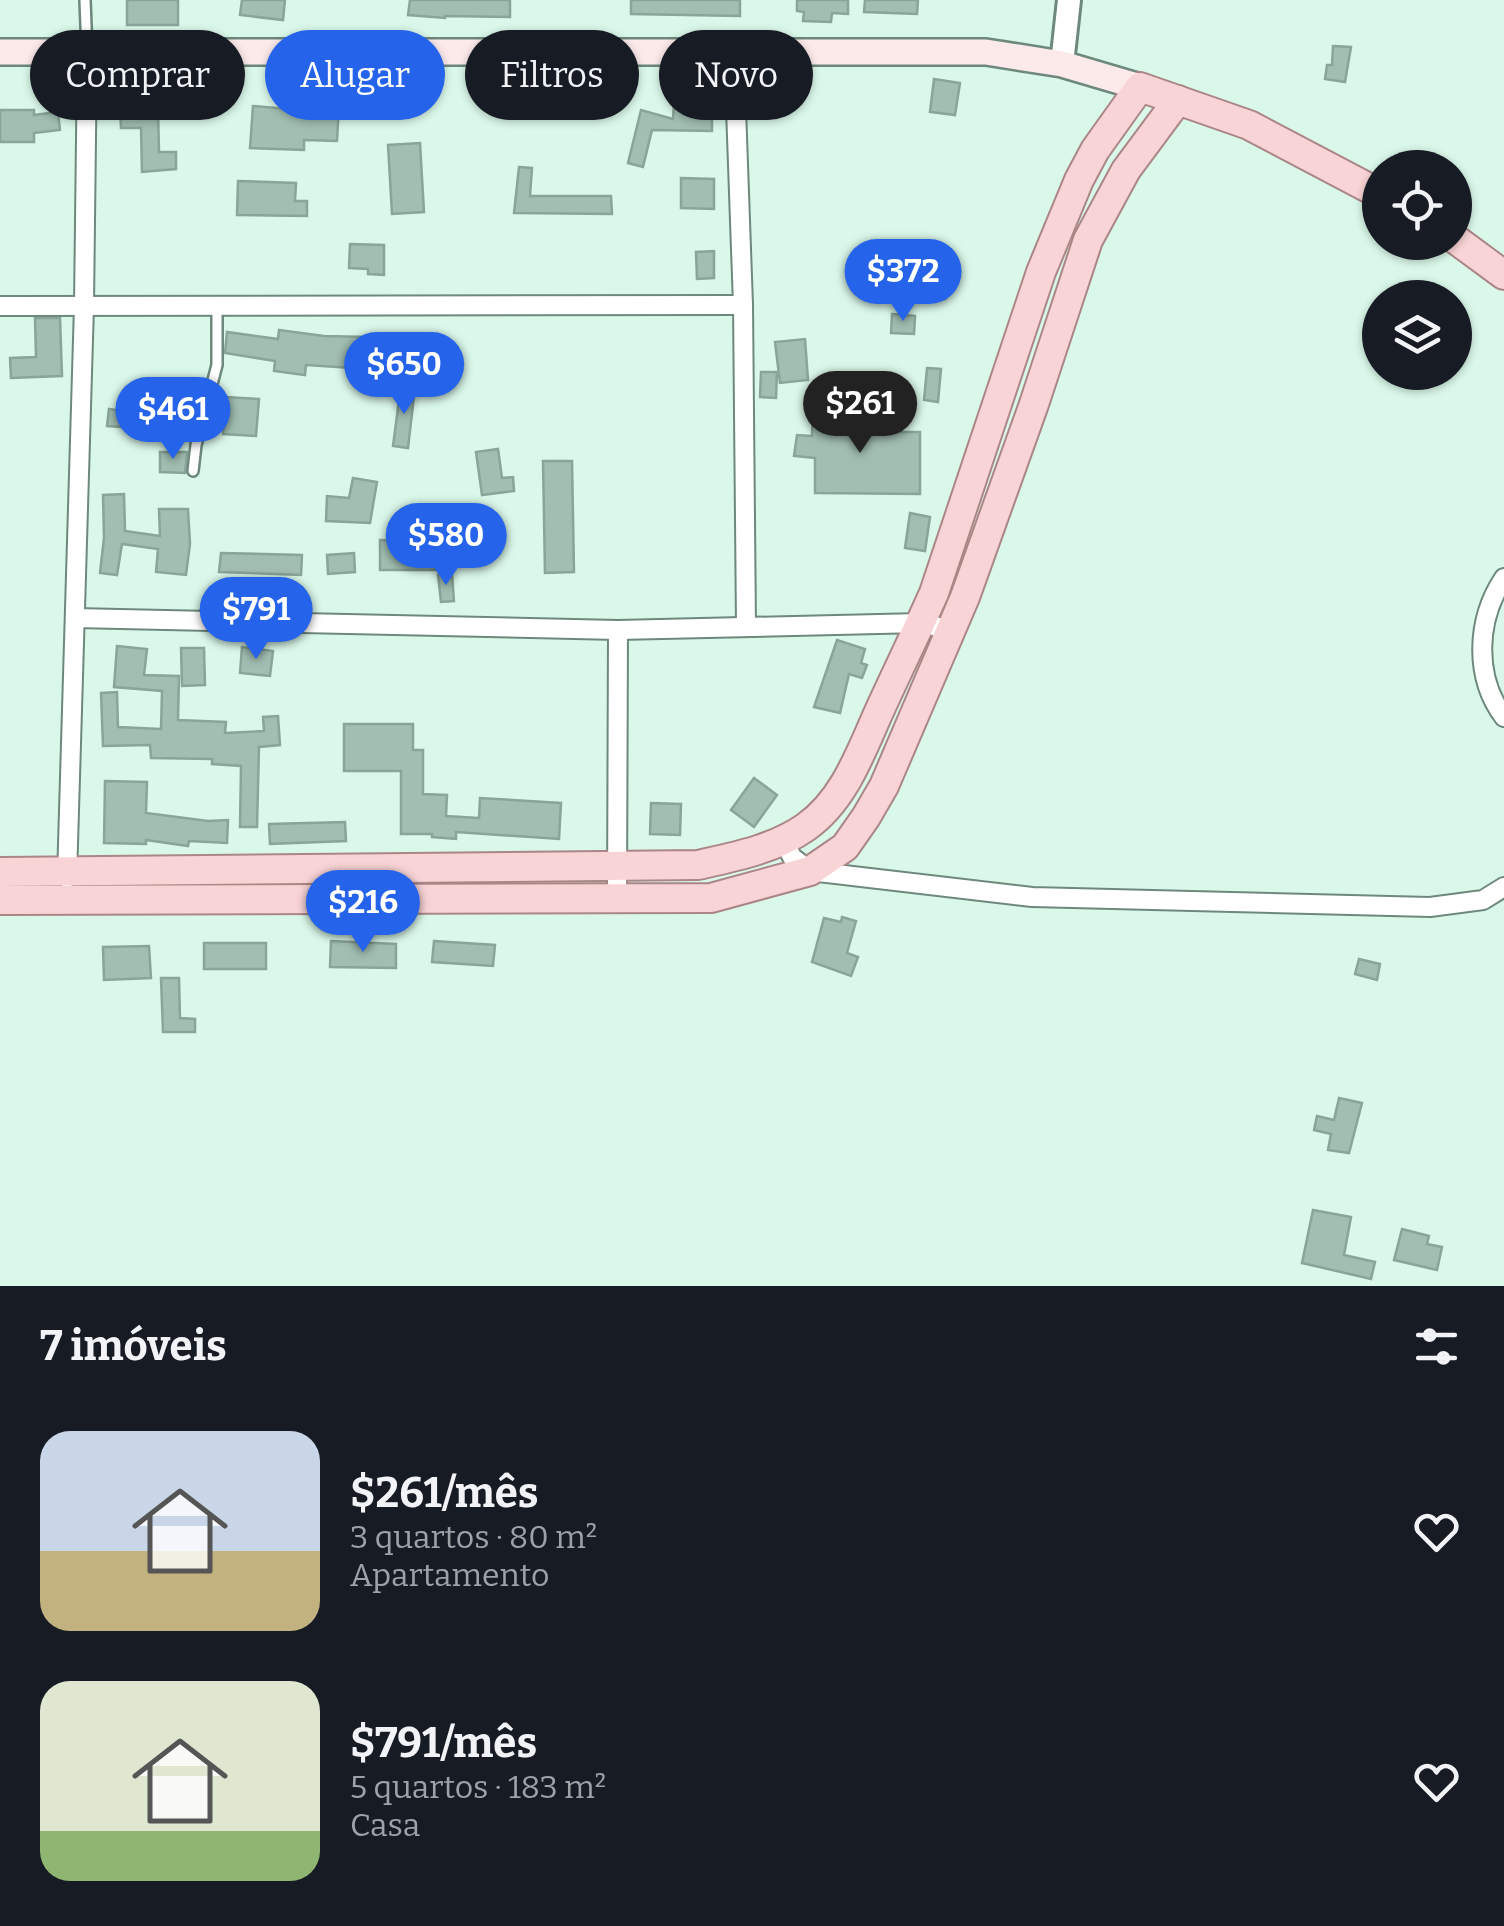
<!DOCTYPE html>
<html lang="pt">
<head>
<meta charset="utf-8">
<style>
	:root { --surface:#171b24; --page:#20242c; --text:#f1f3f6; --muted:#9ea1a6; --accent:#2563eb }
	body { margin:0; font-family:Bitter,serif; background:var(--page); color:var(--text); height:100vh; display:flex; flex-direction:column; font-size:38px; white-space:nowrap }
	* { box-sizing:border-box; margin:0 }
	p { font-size:32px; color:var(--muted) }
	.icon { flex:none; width:55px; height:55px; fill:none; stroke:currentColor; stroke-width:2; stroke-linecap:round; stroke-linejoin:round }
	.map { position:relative; height:1286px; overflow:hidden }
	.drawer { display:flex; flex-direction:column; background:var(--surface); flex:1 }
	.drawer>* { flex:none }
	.top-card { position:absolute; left:30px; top:30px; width:1000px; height:90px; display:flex; gap:20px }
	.fabs { position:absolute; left:1362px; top:150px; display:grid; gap:20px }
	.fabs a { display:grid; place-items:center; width:110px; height:110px; border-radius:50%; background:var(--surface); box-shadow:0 2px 8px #0004; font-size:50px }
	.price { position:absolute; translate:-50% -85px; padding:0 22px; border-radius:35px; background:var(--accent); color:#fff; font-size:32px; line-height:65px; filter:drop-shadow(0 2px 5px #0008) }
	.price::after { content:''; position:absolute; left:50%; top:60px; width:30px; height:22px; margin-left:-15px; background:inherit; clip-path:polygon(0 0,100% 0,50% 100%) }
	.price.selected { background:#222; color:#fff }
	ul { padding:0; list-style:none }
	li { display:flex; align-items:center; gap:30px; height:250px; padding:0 40px }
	li span { display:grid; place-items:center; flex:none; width:280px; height:200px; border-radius:30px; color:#555 }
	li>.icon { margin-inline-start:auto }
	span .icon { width:120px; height:120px; fill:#fffc; stroke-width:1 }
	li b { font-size:42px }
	h2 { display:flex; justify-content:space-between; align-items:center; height:120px; padding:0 40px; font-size:42px }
	.pill { padding:0 35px; border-radius:45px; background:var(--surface); box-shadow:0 2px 8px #0004; font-size:35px; line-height:90px }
	.pill.selected { background:var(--accent); color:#fff }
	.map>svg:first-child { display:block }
	.building { fill:#a1beb1; stroke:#89a498; stroke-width:2.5 }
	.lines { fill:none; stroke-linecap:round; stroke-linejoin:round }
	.service-casing { stroke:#6d887c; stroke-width:14 }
	.minor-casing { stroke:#6d887c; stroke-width:22 }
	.tertiary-casing { stroke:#6d887c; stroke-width:28 }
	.secondary-casing { stroke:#6d887c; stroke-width:30 }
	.primary-casing { stroke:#aa8686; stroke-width:32 }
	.service { stroke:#fff; stroke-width:9 }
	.minor { stroke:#fff; stroke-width:18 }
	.tertiary { stroke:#fff; stroke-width:22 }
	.secondary { stroke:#fceaeb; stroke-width:25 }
	.primary { stroke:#f9d4d6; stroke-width:28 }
</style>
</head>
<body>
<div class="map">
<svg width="1504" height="1286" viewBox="0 0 1504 1286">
	<rect width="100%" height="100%" fill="#daf8ea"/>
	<g class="building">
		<rect x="127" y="0" width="51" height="25"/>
		<path d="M242,0H285L283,20L240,15Z"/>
		<path d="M410,0H510V17L445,16V18L408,15Z"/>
		<path d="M631,0H740V16L631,14Z"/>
		<path d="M797,0H848V14L832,13L831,22L803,21L804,12L797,11Z"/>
		<path d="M865,0H918L917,14L864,12Z"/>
		<path d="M1333,46L1351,47L1345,82L1325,79L1327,65H1332Z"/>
		<path d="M934,79L960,83L955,115L930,112Z"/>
		<path d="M674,101L712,102V131L652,130L643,167L628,163L641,110L673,119Z"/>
		<path d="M288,105L339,107L337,141L304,140V150L250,148L253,106L288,109Z"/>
		<path d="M120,108H158L159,152H176V169L142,172L141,128H121Z"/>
		<path d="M0,110H34V115L58,112L60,130L34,133V142H0Z"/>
		<path d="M420,143L424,212L392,214L388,145Z"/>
		<path d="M519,167L532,168L530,196H611L612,214L514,213Z"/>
		<path d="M681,178L714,179V209L681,208Z"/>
		<path d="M238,181L296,183L295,201H307V216L237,215Z"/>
		<path d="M350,244L384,245V275L368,274V269L349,268Z"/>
		<path d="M714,251V278L697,279L696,252Z"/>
		<path d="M922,271L946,273L945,299L920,298Z"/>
		<path d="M892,314L915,316L914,334L891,333Z"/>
		<path d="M35,318H60L62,376L11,378L10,358L36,357Z"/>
		<path d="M279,330L324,336L369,337L367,369L306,365L305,375L274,371L275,361L225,353L227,332L278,339Z"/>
		<path d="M805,339L808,380L780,383L775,342Z"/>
		<path d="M927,368L941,369L938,402L924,400Z"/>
		<path d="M761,372H777L776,398L760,397Z"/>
		<path d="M401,385L415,387L408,448L393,446Z"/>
		<path d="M225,397L259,399L256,436L223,434Z"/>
		<path d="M813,400L838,401L837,424L890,425V432H920V494L815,493V458L794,456L797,435L812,436Z"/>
		<path d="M109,409L124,411L121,427L107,426Z"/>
		<path d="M498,449L502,478L513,477L514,491L482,495L476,452Z"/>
		<path d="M160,452H187L185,473L160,472Z"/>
		<path d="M543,461H572L574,572L545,573Z"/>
		<path d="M353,478L377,482L370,523L326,521L327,496L349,498Z"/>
		<path d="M124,494L125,531L160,536L159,509H188L190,544L186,575L156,572L158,549L122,544L117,575L100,573L104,538L103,495Z"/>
		<path d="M910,513L930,517L925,551L905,548Z"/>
		<path d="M380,540L445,541V570H380Z"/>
		<path d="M221,553L302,555L301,575L219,572Z"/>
		<path d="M354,553L355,572L328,574L327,555Z"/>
		<path d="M452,574L454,601L441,602L438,575Z"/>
		<path d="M837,640L865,649L861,663L867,665L862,678L849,674L840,713L814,707Z"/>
		<path d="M117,646L147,649L144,675L179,676L178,720L226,722L225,733L264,731L263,717L278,716L280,745L259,747L257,827H240L241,766L212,764V759L151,758L150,745L103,746L101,693L117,692L118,727L161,729L162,691L114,687Z"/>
		<path d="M242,647L273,651L270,676L240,673Z"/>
		<path d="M181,648H204L205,685L182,686Z"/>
		<path d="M344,724H413V750H423V794L447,795L446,816L479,818L480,798L561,803L559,839L456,832V839L432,837V834H401V771H344Z"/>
		<path d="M754,778L777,795L754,827L731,810Z"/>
		<path d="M105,781L147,782L146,813L208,821L228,820L227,843L189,841L188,846L146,840V844L104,843Z"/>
		<path d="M651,803L681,804L680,835L650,834Z"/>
		<path d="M345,822L346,841L270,844L269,824Z"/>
		<path d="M842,917L856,921L847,953L858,957L851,976L812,962L824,918L841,922Z"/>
		<path d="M331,941L396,944V968L330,967Z"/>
		<path d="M434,941L495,945L493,966L432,962Z"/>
		<rect x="204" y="943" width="62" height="26"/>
		<path d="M149,946L151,978L104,980L103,947Z"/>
		<path d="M1359,959L1380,964L1377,980L1355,974Z"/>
		<path d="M161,978H179L180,1018L195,1019V1032H163Z"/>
		<path d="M1339,1098L1362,1103L1349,1153L1328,1150L1331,1134L1314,1130L1317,1116L1334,1120Z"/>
		<path d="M1313,1210L1351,1217L1344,1255L1375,1262L1371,1279L1302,1263Z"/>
		<path d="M1402,1229L1429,1236L1427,1244L1442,1247L1437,1270L1394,1260Z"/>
	</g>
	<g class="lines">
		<defs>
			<g id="service">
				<path d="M85,0L87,51"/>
				<path d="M193,471L196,445L217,365V305"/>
			</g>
			<g id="minor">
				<path d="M734,52L743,305L746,627"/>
				<path d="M0,306L743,305"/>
				<path d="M1504,578C1476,620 1474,677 1504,717"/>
				<path d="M75,618L618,630L921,623L951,630"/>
				<path d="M783,839L792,857L810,871L1032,897L1430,907L1483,900L1504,887"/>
				<path d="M67,878L84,306L87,54"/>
				<path d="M617,899L618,630"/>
			</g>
			<path id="tertiary" d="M1062,64L1069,0"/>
			<path id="secondary" d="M0,52H986L1062,64L1140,87"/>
			<g id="primary">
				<path d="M1455,239L1504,275"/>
				<path d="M0,872L698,865C734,857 775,849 806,827C846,799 862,748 882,705C899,668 917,631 934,593L1041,272L1079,180L1095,150L1140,87L1249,125L1380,194"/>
				<path d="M0,900L711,898L810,871L845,847L866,817L884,786L965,597L1034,404L1088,240L1126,170L1178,100"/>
			</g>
		</defs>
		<use href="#service" class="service-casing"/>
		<use href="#minor" class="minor-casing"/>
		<use href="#tertiary" class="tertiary-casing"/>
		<use href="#secondary" class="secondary-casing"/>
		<use href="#primary" class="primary-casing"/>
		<use href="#service" class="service"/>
		<use href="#minor" class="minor"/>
		<use href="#tertiary" class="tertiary"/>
		<use href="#secondary" class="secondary"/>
		<use href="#primary" class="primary"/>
	</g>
</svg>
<div class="fabs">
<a><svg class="icon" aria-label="locate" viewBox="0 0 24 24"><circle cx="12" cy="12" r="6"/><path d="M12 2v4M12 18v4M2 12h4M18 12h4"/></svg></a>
<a><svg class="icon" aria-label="layers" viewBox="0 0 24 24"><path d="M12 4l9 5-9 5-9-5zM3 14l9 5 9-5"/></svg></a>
</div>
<b class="price" style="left:903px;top:324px">$372</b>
<b class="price" style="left:404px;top:417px">$650</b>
<b class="price selected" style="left:860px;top:456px">$261</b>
<b class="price" style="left:173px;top:462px">$461</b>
<b class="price" style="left:446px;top:588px">$580</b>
<b class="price" style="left:256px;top:662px">$791</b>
<b class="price" style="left:363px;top:955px">$216</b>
<div class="top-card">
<a class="pill">Comprar</a>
<a class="pill selected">Alugar</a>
<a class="pill">Filtros</a>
<a class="pill">Novo</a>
</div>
</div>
<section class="drawer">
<h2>7 imóveis<svg class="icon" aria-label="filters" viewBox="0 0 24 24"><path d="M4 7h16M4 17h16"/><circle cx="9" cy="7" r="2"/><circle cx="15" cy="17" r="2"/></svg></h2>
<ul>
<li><span style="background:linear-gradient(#c9d6e8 60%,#c2b280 0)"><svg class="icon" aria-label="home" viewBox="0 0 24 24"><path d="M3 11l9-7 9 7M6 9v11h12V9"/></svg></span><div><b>$261/mês</b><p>3 quartos · 80 m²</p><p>Apartamento</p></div><svg class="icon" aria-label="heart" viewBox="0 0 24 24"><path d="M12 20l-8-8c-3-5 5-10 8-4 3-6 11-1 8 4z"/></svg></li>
<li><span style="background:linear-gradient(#dfe7d0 75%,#8fb573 0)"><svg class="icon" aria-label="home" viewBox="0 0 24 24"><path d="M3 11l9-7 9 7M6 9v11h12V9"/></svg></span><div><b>$791/mês</b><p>5 quartos · 183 m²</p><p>Casa</p></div><svg class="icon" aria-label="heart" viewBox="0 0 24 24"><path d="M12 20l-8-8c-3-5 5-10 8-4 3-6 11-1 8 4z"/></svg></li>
</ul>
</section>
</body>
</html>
